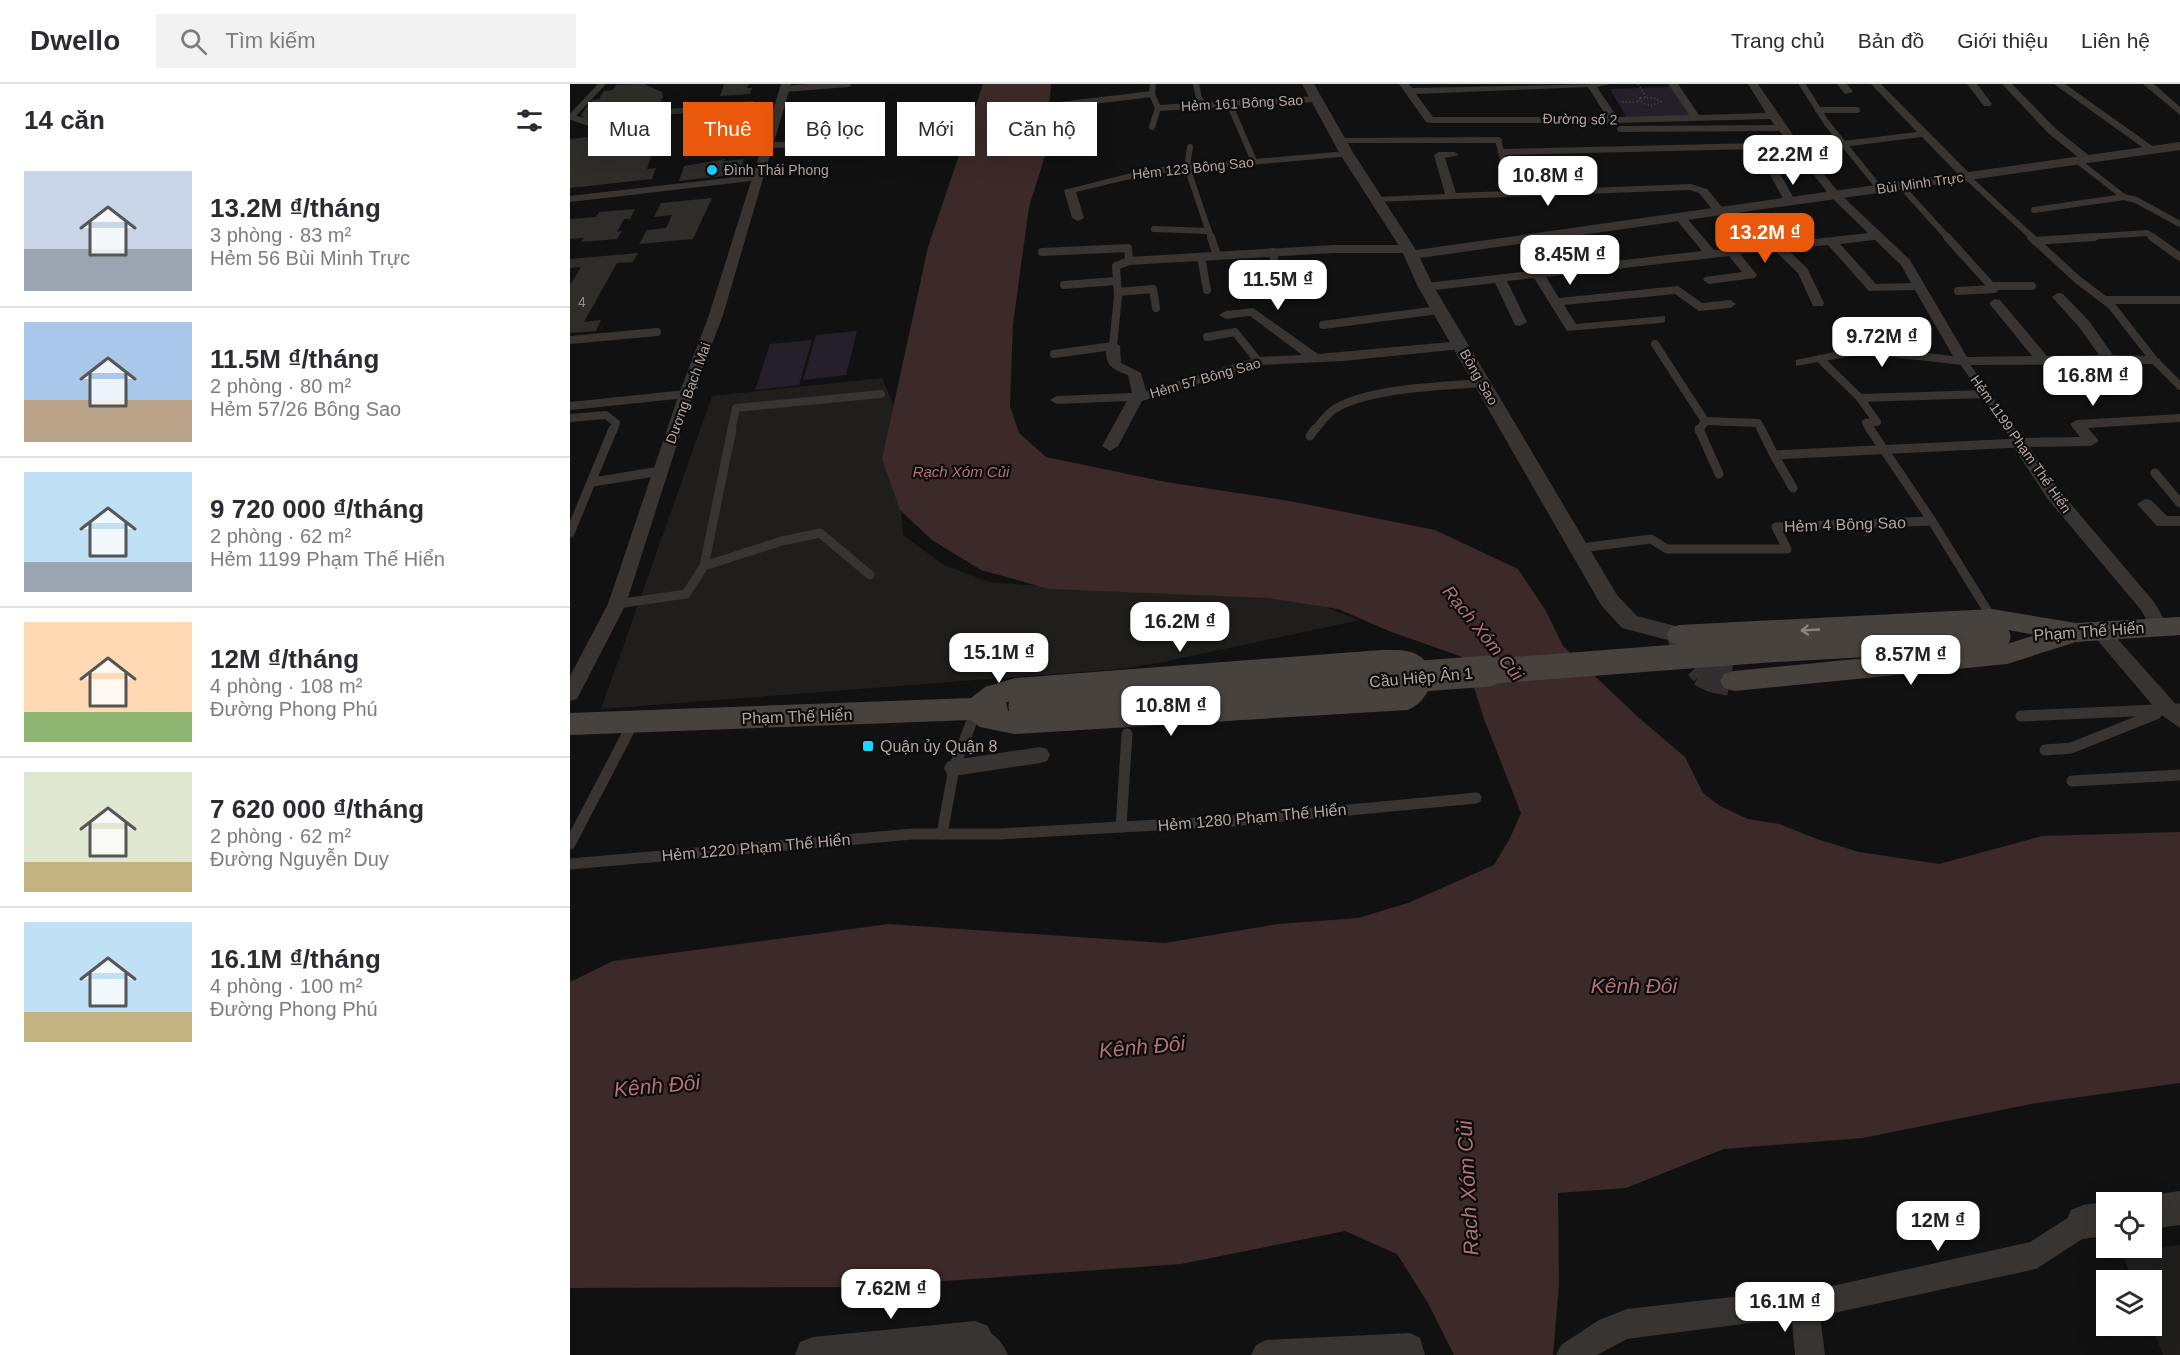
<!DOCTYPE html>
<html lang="vi">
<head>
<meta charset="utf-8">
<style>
	:root { --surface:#fff; --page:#f2f2f3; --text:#2b2b33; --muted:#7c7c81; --line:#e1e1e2; --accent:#ea580c }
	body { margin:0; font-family:Arial,sans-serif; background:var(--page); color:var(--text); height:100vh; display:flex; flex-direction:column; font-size:22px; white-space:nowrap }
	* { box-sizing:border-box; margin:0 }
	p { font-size:20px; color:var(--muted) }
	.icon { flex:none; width:33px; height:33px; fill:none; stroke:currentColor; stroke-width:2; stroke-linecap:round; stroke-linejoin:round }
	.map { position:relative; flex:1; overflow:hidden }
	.side { display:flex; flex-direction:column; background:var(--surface); width:570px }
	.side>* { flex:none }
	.top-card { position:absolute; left:18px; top:18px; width:570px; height:54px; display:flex; gap:12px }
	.fabs { position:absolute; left:1526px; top:1108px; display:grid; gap:12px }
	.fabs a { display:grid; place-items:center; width:66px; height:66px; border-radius:0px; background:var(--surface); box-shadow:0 6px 24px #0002; font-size:30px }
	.price { position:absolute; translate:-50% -51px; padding:0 14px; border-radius:12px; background:#fff; color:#222; font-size:20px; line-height:39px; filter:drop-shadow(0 2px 3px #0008) }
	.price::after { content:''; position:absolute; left:50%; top:36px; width:18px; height:14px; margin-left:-9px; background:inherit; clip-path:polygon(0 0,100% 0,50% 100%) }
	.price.selected { background:var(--accent); color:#fff }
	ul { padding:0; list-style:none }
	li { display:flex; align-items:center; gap:18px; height:150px; padding:0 24px }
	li+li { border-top:2px solid var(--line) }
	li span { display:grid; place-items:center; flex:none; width:168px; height:120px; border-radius:0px; color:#555 }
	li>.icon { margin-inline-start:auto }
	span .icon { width:72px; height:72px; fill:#fffc; stroke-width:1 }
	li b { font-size:26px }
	h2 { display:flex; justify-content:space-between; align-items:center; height:72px; padding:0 24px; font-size:26px }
	.chip { padding:0 21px; border-radius:0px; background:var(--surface); box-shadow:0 6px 24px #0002; font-size:21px; line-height:54px }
	.chip.selected { background:var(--accent); color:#fff }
	header { display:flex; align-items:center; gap:36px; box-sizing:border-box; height:84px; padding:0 30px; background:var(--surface); border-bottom:2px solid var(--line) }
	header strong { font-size:28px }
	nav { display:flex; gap:33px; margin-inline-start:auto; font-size:21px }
	.search { width:420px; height:54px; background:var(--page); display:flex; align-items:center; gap:15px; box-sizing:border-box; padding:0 21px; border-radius:0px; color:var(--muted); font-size:22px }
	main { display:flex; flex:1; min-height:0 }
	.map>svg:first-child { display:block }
	.built { fill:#1f1e1c }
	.green { fill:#241f28 }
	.water { fill:#3c2929 }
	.building { fill:#2f2d2a }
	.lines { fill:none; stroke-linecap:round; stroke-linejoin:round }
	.secondary-tunnel-far1 { stroke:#322f2e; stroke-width:25; stroke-dasharray:25 12; stroke-linecap:butt }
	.secondary-tunnel { stroke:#322f2e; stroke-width:31; stroke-dasharray:31 15; stroke-linecap:butt }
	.path { stroke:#3f3937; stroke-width:2; stroke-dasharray:1.5 2; stroke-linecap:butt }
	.service-far3 { stroke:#383431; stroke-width:6 }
	.service-far2 { stroke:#383431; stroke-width:8 }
	.service-far1 { stroke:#383431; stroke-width:9 }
	.service { stroke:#383431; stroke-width:11 }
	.minor { fill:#383431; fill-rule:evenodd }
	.tertiary { fill:#383431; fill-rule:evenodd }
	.secondary { fill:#48423f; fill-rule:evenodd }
	.secondary-bridge-far1 { stroke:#48423f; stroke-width:25 }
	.secondary-bridge { stroke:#48423f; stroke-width:31 }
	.oneway { stroke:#8e827e }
	.poi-dot { fill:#1cd2ff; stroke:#0d0c0c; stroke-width:2 }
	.labels { text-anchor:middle; stroke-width:4.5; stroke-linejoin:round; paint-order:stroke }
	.far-street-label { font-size:14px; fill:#b4a5a0; stroke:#0d0c0c }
	.far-poi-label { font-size:14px; fill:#b4a5a0; stroke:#0d0c0c; text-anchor:start }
	.number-label { font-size:14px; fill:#938782 }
	.far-water-label { font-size:15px; font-style:italic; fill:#b37373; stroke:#0d0c0c }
	.street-label { font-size:16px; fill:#b4a5a0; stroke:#0d0c0c }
	.poi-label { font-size:16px; fill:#b4a5a0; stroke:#0d0c0c; text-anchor:start }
	.water-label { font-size:18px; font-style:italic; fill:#b37373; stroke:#0d0c0c }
	.near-water-label { font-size:21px; font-style:italic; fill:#b37373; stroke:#0d0c0c }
</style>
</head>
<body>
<header>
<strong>Dwello</strong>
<div class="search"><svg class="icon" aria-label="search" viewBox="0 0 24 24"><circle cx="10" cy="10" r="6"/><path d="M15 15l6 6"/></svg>Tìm kiếm</div>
<nav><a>Trang chủ</a><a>Bản đồ</a><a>Giới thiệu</a><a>Liên hệ</a></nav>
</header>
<main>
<section class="side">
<h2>14 căn<svg class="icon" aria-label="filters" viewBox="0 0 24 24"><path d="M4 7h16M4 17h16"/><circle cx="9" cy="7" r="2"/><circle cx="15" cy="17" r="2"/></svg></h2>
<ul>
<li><span style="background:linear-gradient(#c9d6e8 65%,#9aa5b1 0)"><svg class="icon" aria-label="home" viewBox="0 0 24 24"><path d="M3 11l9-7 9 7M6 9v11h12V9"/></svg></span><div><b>13.2M ₫/tháng</b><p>3 phòng · 83 m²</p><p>Hẻm 56 Bùi Minh Trực</p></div></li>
<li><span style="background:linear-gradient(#a9c7e8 65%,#b9a48a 0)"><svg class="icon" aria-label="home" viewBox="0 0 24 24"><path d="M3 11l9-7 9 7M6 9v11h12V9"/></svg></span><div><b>11.5M ₫/tháng</b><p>2 phòng · 80 m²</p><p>Hẻm 57/26 Bông Sao</p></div></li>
<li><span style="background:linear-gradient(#bfe0f5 75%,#9aa5b1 0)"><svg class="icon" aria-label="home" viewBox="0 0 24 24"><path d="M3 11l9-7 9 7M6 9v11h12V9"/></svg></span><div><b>9 720 000 ₫/tháng</b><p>2 phòng · 62 m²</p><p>Hẻm 1199 Phạm Thế Hiển</p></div></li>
<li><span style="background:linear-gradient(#ffd9b3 75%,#8fb573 0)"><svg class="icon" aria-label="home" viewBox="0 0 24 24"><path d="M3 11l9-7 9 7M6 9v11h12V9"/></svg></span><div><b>12M ₫/tháng</b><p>4 phòng · 108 m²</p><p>Đường Phong Phú</p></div></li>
<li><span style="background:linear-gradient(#dfe7d0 75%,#c2b280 0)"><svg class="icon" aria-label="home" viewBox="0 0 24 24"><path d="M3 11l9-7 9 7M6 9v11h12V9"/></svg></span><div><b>7 620 000 ₫/tháng</b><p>2 phòng · 62 m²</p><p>Đường Nguyễn Duy</p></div></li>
<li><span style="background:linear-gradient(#bfe0f5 75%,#c2b280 0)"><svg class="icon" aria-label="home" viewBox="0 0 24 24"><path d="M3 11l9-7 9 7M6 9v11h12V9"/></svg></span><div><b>16.1M ₫/tháng</b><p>4 phòng · 100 m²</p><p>Đường Phong Phú</p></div></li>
</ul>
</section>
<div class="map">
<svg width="1610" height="1271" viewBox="0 0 1610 1271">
	<rect width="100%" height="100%" fill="#121111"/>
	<g class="built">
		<path d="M312,294L325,325L333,451L374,481L419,498L496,504H704L790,536L593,578L550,585L31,625L142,312Z"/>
		<path d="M1610,1161V1271H1593L1581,1241V1197H1563L1552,1169Z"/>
	</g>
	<g class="green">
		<path d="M1100,3L1120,32L1057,34L1040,5Z"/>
		<path d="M287,247L276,291L233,296L246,251Z"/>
		<path d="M242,256L229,301L185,306L200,260Z"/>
	</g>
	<path class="water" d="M413,0H481L475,72L459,123L443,240L440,322L449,349L476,373L596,398L720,417L865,446L948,485L976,527L993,562L1068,633L1115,673L1133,709L1150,722L1178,735L1209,740L1247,755L1289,768L1369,780L1472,752L1610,748V999L1461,1020L1293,1054L1154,1065L1056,1104L988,1109L989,1200L983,1271H884L858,1219L827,1170L775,1147L611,1180L291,1203L0,1204V898L43,877L319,840L595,859L708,840L788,834L838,819L924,781L940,754L951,729L914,635L895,574L819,547L768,525L698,514L479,505L411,486L362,456L330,426L312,375L358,163Z"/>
	<g class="building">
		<path d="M74,0L92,8L93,13L90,18L78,21L74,27L134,22L130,28L69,33L66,37L47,38L25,34L15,36L11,31L22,16L29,15L34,7L43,6L46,1Z"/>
		<path d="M154,0H179L177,4H182L180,10L150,12Z"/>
		<path d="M184,17L179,28L152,30L158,19Z"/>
		<path d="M165,39L163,43L169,42L162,63L127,65L136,42Z"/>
		<path d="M90,45L77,85L86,84L82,95L0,104V55Z"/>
		<path d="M155,75L154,77L174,75L170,90L109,97L114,82Z"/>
		<path d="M142,114L123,155L69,160L77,146L96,144L102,131L84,133L91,119Z"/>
		<path d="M65,125L60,135H54L47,148L52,147L47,155L11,158L14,154L0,155V135L26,133L29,128Z"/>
		<path d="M68,169L63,178L47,179L14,238L31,236L26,247L0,249V201L11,183L0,184V175Z"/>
	</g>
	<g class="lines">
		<path class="secondary-tunnel-far1" d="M1109,551L1117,571L1133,589"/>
		<path class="secondary-tunnel" d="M1131,587L1143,593L1164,597"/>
		<g class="path">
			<path d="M1068,0L1076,13"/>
			<path d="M1070,14H1084L1091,18L1080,22L1068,17Z"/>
			<path d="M1052,18H1068"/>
		</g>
		<g class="service-far3">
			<path d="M32,0L1,33L34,44L71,41"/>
			<path d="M583,0L582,10L588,24L746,15"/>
			<path d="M626,0L629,14L634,21"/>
			<path d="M1232,0L1256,38L1310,105"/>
			<path d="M215,5L278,0"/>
			<path d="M659,19L684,77"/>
			<path d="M490,21L582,10"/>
			<path d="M1248,26H1287"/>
			<path d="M582,43L588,24"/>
			<path d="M1050,45L1213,44"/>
			<path d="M928,56L942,109"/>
			<path d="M1189,62L1226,61"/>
			<path d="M620,63L617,83L641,154"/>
			<path d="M1509,78L1554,113L1566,116L1610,140"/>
			<path d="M1397,93L1463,154"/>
			<path d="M1331,102L1378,154"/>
			<path d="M1464,126L1554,113"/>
			<path d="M584,145L639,147"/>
			<path d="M1503,154L1577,149L1584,154"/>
		</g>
		<g class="service-far2">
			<path d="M641,153L647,172"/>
			<path d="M1377,153L1424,205L1388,207"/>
			<path d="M1461,153L1508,196L1541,221L1584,276L1610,302"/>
			<path d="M1582,153L1610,173"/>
			<path d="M1465,157L1524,153"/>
			<path d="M472,168L558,164L559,177L764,165H838"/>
			<path d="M703,168L707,201"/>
			<path d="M631,173L637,206"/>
			<path d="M494,201L547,197"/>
			<path d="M1422,202H1462"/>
			<path d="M548,208L583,205L586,224"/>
			<path d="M1535,216H1610"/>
			<path d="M753,241L869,226"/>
			<path d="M637,253L665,248L688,277"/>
			<path d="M0,256L87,248"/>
			<path d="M1085,260L1135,337L1188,339L1192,347"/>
			<path d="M484,270L543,262L548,212L546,182L559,177"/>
			<path d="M1250,275L1290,314L1307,338L1296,339L1301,347"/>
			<path d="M1393,277L1441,347"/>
			<path d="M1290,314L1415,310"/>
			<path d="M0,322L116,310"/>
			<path d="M0,334L36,331L46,339L43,347"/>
			<path d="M161,347L166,324L311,310"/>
			<path d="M744,347C750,340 755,332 763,326C795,304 874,302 913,299"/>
			<path d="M1129,347L1135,337"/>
		</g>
		<g class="service-far1">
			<path d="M1129,345L1149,390"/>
			<path d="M1191,345L1204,371L1449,359"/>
			<path d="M1300,345L1362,437L1422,534"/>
			<path d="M1440,345L1449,359"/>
			<path d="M740,352L745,345"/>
			<path d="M1204,371L1223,404"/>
			<path d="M1585,389L1610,419"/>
			<path d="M23,398L90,387"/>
			<path d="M0,449L43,345"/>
			<path d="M1011,464L1081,455L1097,465H1217L1206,443L1362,437"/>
			<path d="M134,482L212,457L250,449L300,491"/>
			<path d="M47,520L116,510L134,482L162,345"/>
		</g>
		<g class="service">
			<path d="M406,626L384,684L372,750H430L551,743"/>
			<path d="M1451,632L1610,625"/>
			<path d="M557,650L551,743L663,737L906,714"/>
			<path d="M1475,666L1501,664L1586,630"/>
			<path d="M1502,697L1610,691"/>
			<path d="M0,760L63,639"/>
			<path d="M0,780L343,750H372"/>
		</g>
		<g class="minor">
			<path d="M211,0H221L204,58L251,57L267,65H293L298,68L293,71H265L249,63L202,64L153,231L123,310L56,520L7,615L0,617V592L38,520L109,310L139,231L181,97L0,118V112L183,91Z"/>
			<path d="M829,0H839L842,4L1040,0L1027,3L1047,33L1119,31L1098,0H1108L1129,31L1196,29L1178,0H1188L1228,58L1273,57L1347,48L1301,0H1311L1401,91V95H1393L1352,53L1273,63L1233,64L1269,109L1340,176L1397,273L1462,272L1419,219L1425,215L1430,216L1477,272L1529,271L1509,243L1482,213L1488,209L1493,210L1519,237L1543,271L1584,272L1591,276L1584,280L1393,281L1294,270L1226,282V276L1294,262L1383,272L1345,206L1299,207L1258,161L1217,165L1237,184L1254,219L1253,222H1243L1228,189L1205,167L1170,170L1187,191L1185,194L1139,200L1133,196L1135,193L1172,188L1159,172L976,193L989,214L1108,202L1132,219L1160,216L1166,220L1160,224L1129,227L1105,210L994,221L1006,240L1095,232V238L1090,239L997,247L964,194L937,197L957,238L950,242L945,241L925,199L856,207L850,203L856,199L1132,167L1105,134L1111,131L1115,132L1144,166L1298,149L1261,113L1200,35L1044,39H860L856,38ZM1018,3L1037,33H863L846,10ZM1305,156L1331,181L1341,199L1306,200L1270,160Z"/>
			<path d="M1267,0H1277L1283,8L1275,10Z"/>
			<path d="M1397,0H1407L1422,20L1420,22H1414Z"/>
			<path d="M1432,0H1442L1486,45L1522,74V78H1514L1478,49Z"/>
			<path d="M1484,0H1495L1588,66L1579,68Z"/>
			<path d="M1573,0H1584L1610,23V31Z"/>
			<path d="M770,54L928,53L933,56L928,59H766V55Z"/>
			<path d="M1189,59L1194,62L1226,118L1224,120H1216L1186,65L932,71L927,68L932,65Z"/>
			<path d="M777,67L781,68V72L581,90L506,108L514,134L508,137L502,134L494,106L581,84Z"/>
			<path d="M869,68H884L889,71L875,74L886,109L1121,100L1137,105L1156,128L1146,130L1129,109L1120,106L803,118L801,116L807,113L875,110L864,71Z"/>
			<path d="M683,224L748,270L891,257L898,261L891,265L773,277L689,281L572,317L548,362L540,367L532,362L557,317L487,320L480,316L487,312L562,309L558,291C541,285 535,281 536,262L543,258L550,262L551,279L571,289L576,307L688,273L732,271L680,232L656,235L649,231L656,227Z"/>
			<path d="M1610,330V338L1518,344L1529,357L1521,362L1459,363L1489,406L1584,518L1598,542L1595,547H1583L1571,526L1477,414L1441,359L1449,354L1510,353L1500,340L1507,336Z"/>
			<path d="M1575,415L1581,416L1597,432H1610V442H1587L1567,420Z"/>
			<path d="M1530,540L1536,542L1610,625V644L1590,630L1524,552L1521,547L1524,542Z"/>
			<path d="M470,663L477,665L480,671L477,677L470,679L384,692L377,690L374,684L377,678L384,676Z"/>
			<path d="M1513,1124L1523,1128L1527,1138L1523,1148L1466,1185L1250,1232L1255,1271H1225L1222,1237L1180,1239L1057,1255L1027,1271H986L991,1261L1029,1236L1057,1225L1180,1211L1235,1208L1460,1158Z"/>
			<path d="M405,1240C420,1246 432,1256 438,1271H401L395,1265L390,1255L395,1245Z"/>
			<path d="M840,1249L850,1254L855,1271H681L686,1261L696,1256Z"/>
		</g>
		<g class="tertiary">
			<path d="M732,0H744L784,70L846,166L1610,58V66L850,174L864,203L1047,511L1067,532L1117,545L1120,551L1117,557L1109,559L1052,544L1031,521L848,203L831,165L770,70Z"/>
			<path d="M1610,1107V1141L1581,1145V1119H1568L1569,1116L1581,1111Z"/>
			<path d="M1536,1118V1152L1513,1155L1501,1150L1496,1138L1501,1126L1513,1121Z"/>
			<path d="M405,1237L418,1242L423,1255L418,1268L410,1271H225L230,1258L243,1253Z"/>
		</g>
		<g class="secondary">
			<path d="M1422,525L1506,539L1610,533V551L1506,558L1437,580L1164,607L1154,604L1150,597L1154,590L1164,587L1437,560L1466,551L1422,543L1109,561L1100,558L1096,551L1100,544L1109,541Z"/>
			<path d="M811,566C826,566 845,564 855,577C870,594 855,620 837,626L444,650L410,643L401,636L0,651V629L401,614L415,603L445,594ZM811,586L832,588V602L830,605L444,628L438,627L436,618Z"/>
		</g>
		<path class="secondary-bridge-far1" d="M898,589L1197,566L1428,553"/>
		<path class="secondary-bridge" d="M454,622L918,587"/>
	</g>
	<defs><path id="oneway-shaft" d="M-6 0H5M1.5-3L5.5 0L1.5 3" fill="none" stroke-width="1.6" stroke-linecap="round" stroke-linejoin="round" transform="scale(1.5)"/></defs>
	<use class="oneway" href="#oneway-shaft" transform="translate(1240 546) rotate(177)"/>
	<g class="poi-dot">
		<circle cx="142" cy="86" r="6"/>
		<rect x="292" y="656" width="12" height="12" rx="3"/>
	</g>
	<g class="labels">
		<g class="far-street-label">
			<text transform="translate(672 19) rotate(-3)" y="5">Hẻm 161 Bông Sao</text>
			<text transform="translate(1010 35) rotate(1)" y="5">Đường số 2</text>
			<text transform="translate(623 84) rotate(-6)" y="5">Hẻm 123 Bông Sao</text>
			<text transform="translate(1350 99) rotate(-8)" y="5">Bùi Minh Trực</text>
			<text transform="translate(909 293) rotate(60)" y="5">Bông Sao</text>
			<text transform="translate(635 294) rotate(-16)" y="5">Hẻm 57 Bông Sao</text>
			<text transform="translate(118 309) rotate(-70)" y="5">Dương Bạch Mai</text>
			<text transform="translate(1451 360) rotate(55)" y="5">Hẻm 1199 Phạm Thế Hiển</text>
		</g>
		<g class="far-poi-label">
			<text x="154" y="91">Đình Thái Phong</text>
		</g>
		<g class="number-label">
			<text x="12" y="223">4</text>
		</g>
		<g class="far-water-label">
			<text x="391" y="393">Rạch Xóm Củi</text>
		</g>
		<g class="street-label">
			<text transform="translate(1275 440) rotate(-2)" y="6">Hẻm 4 Bông Sao</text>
			<text transform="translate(1519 547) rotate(-4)" y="6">Phạm Thế Hiển</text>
			<text transform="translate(851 593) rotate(-5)" y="6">Cầu Hiệp Ân 1</text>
			<text transform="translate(227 632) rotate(-2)" y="6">Phạm Thế Hiển</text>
			<text transform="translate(682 733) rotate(-5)" y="6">Hẻm 1280 Phạm Thế Hiển</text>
			<text transform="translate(186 763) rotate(-5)" y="6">Hẻm 1220 Phạm Thế Hiển</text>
		</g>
		<g class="poi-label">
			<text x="310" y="668">Quận ủy Quận 8</text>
		</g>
		<g class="water-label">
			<text transform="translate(913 549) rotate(51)" y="6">Rạch Xóm Củi</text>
		</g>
		<g class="near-water-label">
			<text x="1064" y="909">Kênh Đôi</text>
			<text transform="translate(572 963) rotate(-5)" y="7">Kênh Đôi</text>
			<text transform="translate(87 1002) rotate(-5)" y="7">Kênh Đôi</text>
			<text transform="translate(898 1104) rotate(-93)" y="7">Rạch Xóm Củi</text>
		</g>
	</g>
</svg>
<div class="fabs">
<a><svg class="icon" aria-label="locate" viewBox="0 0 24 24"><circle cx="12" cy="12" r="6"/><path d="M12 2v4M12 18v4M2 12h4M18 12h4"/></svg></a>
<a><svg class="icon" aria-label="layers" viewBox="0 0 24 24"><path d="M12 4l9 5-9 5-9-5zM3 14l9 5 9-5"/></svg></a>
</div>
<b class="price" style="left:1223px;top:102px">22.2M ₫</b>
<b class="price" style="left:978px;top:123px">10.8M ₫</b>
<b class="price selected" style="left:1195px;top:180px">13.2M ₫</b>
<b class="price" style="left:1000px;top:202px">8.45M ₫</b>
<b class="price" style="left:708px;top:227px">11.5M ₫</b>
<b class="price" style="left:1312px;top:284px">9.72M ₫</b>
<b class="price" style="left:1523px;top:323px">16.8M ₫</b>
<b class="price" style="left:610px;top:569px">16.2M ₫</b>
<b class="price" style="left:429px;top:600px">15.1M ₫</b>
<b class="price" style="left:1341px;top:602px">8.57M ₫</b>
<b class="price" style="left:601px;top:653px">10.8M ₫</b>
<b class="price" style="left:1368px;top:1168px">12M ₫</b>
<b class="price" style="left:321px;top:1236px">7.62M ₫</b>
<b class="price" style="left:1215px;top:1249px">16.1M ₫</b>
<div class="top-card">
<a class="chip">Mua</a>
<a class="chip selected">Thuê</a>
<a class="chip">Bộ lọc</a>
<a class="chip">Mới</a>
<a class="chip">Căn hộ</a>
</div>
</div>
</main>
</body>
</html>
